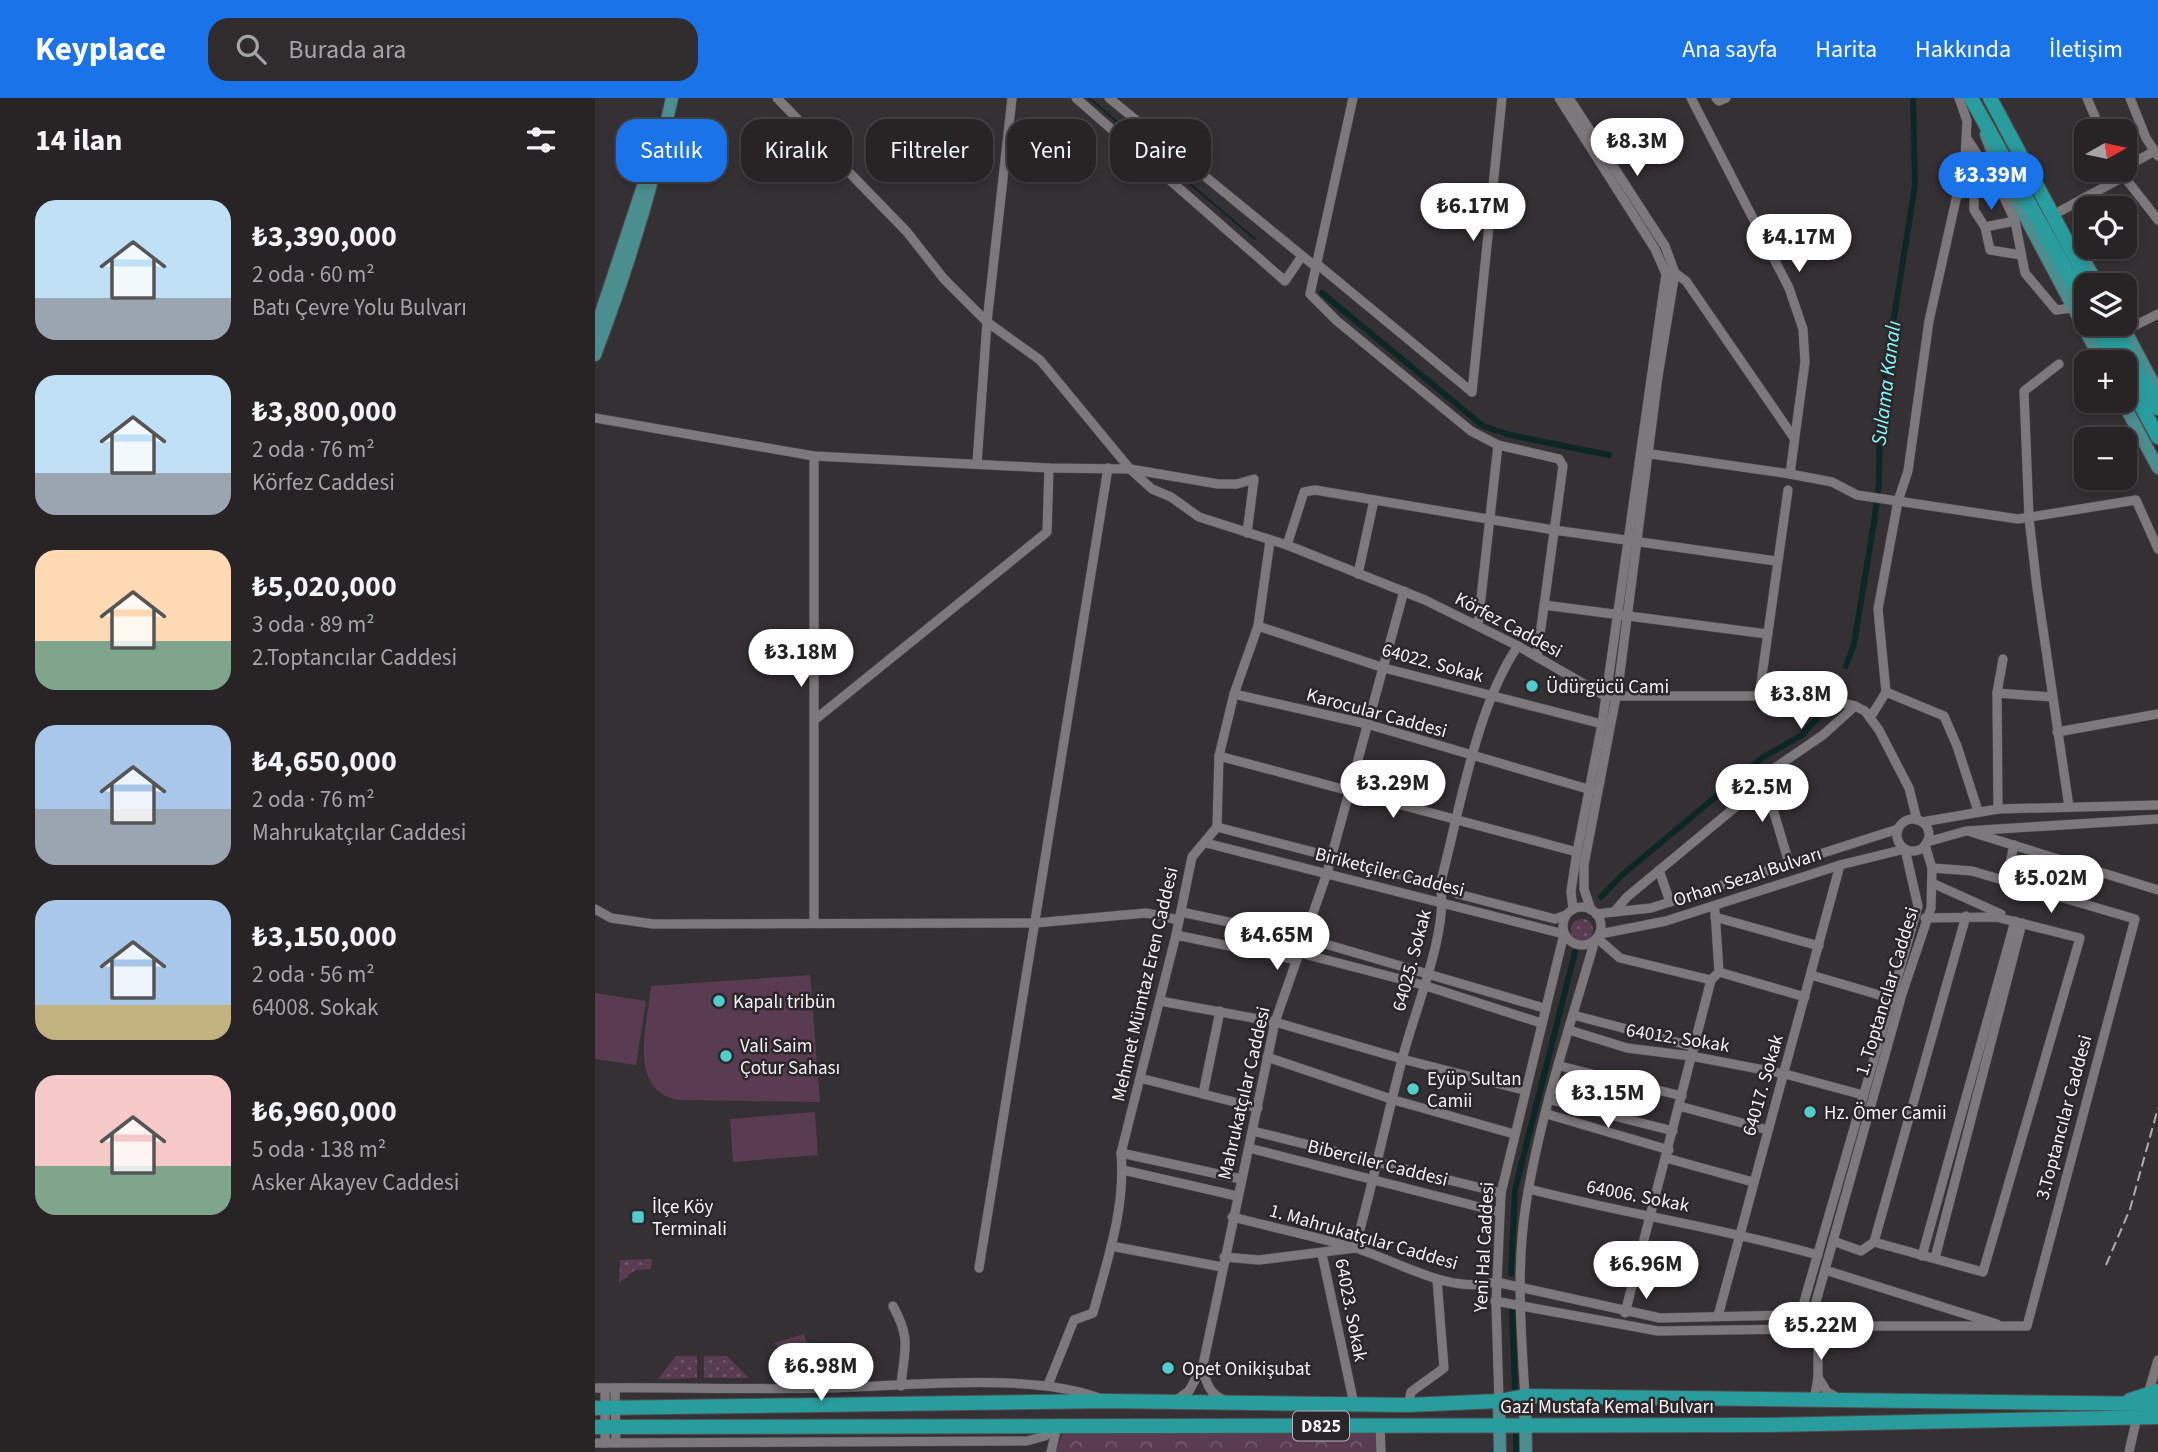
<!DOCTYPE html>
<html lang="tr">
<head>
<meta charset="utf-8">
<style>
	:root { --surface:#282426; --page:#302c2e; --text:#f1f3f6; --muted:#a5a4a7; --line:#444143; --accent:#1a73e8 }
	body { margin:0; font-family:"Source Sans 3",sans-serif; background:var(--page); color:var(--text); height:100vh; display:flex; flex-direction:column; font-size:26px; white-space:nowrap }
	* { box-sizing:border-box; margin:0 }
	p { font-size:23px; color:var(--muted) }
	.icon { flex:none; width:38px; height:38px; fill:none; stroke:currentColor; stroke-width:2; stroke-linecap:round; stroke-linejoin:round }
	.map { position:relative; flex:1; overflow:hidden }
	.panel { display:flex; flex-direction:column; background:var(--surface); width:595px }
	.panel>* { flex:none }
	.hud { position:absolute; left:21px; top:21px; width:665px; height:63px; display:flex; gap:14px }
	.needle { width:46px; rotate:81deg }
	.controls { position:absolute; left:1479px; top:21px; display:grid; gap:14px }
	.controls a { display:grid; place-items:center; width:63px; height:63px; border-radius:14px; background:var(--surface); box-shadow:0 4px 10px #0003,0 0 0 2px var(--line); font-size:35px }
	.price { position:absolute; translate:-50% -60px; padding:0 16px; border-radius:24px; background:#fff; color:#222; font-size:23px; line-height:46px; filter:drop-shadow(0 2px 4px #0008) }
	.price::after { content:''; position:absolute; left:50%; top:42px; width:21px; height:16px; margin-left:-10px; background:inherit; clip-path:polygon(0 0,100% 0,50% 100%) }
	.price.on { background:var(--accent); color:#fff }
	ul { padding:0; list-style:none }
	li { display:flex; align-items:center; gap:21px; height:175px; padding:0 35px }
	li span { display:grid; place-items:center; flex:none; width:196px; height:140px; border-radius:21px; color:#555 }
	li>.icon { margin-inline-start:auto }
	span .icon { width:84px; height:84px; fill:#fffc; stroke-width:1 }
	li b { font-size:30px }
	h2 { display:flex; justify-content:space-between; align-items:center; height:84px; padding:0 35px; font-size:30px }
	.pill { padding:0 24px; border-radius:21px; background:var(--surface); box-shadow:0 4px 10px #0003,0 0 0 2px var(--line); font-size:24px; line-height:63px }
	.pill.on { background:var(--accent); color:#fff }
	header { display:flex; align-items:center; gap:42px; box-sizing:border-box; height:98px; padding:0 35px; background:var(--accent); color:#fff }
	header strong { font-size:33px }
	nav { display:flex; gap:38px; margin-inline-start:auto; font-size:24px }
	.search { width:490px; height:63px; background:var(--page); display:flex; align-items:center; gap:18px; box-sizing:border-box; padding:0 24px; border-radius:21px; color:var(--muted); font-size:26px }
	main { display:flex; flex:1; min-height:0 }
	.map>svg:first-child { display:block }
	.grass { fill:url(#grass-dots) }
	.forest { fill:url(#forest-crowns) }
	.pitch { fill:#593c51 }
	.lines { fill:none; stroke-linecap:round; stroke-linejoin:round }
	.stream { stroke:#0d2727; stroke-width:2 }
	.canal { stroke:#0d2727; stroke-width:6 }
	.minor-casing { stroke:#504c4f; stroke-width:10 }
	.major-casing { stroke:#504c4f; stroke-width:14 }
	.highway-casing { stroke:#504c4f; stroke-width:16 }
	.minor { stroke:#7d787c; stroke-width:9 }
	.major { stroke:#4b8e90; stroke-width:12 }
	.highway { stroke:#299d9e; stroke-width:14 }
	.rail { stroke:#b1adaf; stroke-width:2; stroke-dasharray:10 5; stroke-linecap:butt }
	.poi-dot { fill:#52cdce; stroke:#2b2629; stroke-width:2.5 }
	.labels { text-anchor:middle; stroke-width:5; stroke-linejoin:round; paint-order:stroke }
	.shield { fill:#2b2629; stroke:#b8b5b7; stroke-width:2 }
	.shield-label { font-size:18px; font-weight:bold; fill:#f5f2f4 }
	.street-label { font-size:19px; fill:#f5f2f4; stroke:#2b2629 }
	.poi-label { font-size:19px; fill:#f5f2f4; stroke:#2b2629; text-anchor:start }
	.water-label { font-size:21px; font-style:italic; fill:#81fbfc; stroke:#2b2629 }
</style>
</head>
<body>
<header>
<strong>Keyplace</strong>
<div class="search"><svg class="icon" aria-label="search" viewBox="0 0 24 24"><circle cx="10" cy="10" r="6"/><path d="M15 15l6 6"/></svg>Burada ara</div>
<nav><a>Ana sayfa</a><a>Harita</a><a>Hakkında</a><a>İletişim</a></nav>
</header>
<main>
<section class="panel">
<h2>14 ilan<svg class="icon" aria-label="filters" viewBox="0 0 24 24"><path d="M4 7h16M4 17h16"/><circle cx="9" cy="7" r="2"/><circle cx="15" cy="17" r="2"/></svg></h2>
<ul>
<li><span style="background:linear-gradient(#bfe0f5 70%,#9aa5b1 0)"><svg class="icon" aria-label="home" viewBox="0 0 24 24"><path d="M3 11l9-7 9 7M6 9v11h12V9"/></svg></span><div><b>₺3,390,000</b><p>2 oda · 60 m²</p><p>Batı Çevre Yolu Bulvarı</p></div></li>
<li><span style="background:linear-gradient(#bfe0f5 70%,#9aa5b1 0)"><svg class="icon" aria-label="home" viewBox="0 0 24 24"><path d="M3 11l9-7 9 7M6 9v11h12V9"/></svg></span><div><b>₺3,800,000</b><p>2 oda · 76 m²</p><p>Körfez Caddesi</p></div></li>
<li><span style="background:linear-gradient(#ffd9b3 65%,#7fa58c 0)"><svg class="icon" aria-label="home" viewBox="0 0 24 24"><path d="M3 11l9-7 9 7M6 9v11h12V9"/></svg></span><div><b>₺5,020,000</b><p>3 oda · 89 m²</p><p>2.Toptancılar Caddesi</p></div></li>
<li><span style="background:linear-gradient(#a9c7e8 60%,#9aa5b1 0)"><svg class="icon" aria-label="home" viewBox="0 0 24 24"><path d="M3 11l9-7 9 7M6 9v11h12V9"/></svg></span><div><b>₺4,650,000</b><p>2 oda · 76 m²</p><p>Mahrukatçılar Caddesi</p></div></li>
<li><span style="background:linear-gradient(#a9c7e8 75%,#c2b280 0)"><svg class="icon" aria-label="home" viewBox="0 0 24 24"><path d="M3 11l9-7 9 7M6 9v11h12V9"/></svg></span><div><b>₺3,150,000</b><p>2 oda · 56 m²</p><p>64008. Sokak</p></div></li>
<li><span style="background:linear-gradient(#f6c9c9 65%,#7fa58c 0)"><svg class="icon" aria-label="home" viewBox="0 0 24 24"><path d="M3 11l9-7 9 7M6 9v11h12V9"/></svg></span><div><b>₺6,960,000</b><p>5 oda · 138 m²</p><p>Asker Akayev Caddesi</p></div></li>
</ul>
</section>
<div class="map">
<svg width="1563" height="1354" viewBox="0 0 1563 1354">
	<defs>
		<pattern id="grass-dots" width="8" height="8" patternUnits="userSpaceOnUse" patternTransform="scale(1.75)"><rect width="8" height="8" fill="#593c51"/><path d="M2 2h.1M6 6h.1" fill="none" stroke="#71596b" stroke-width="1.8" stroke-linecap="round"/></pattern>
		<pattern id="forest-crowns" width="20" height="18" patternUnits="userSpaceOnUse" patternTransform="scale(1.75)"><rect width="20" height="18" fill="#593c51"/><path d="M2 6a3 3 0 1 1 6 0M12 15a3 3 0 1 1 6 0" fill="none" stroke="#71596b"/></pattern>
	</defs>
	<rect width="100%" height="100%" fill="#353033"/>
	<g class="grass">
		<circle cx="987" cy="832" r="11"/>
		<path d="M57,1161L56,1171L40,1172L24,1185L25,1162Z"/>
		<path d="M81,1258H102V1280L63,1281Z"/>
		<path d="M109,1258H132L154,1280H109Z"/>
	</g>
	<g class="forest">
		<path d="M209,1236L219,1266L202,1267L179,1245Z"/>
		<path d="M785,1328V1354H460L470,1331Z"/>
	</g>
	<g class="pitch">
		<path d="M215,877L225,1004L83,1002C31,992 53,924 56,888Z"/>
		<path d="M0,895L51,903L41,967L0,961Z"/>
		<path d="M220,1014L223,1057L138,1064L135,1021Z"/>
	</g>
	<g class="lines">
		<path class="stream" d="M494,0L660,141"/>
		<g class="canal">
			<path d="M727,195L888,328L915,337L1014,357"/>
			<path d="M1251,568L1259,546L1279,424L1284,386L1285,308L1320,87L1318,0"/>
			<path d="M1006,799L1026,778L1167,660L1207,637L1227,615"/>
			<path d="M916,1176L920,1092L980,854"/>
			<path d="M917,1212L920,1290"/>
			<path d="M921,1334V1354"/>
		</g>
		<defs>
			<g id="minor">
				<path d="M182,0L312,134L349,181L392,224L445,262L535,371L557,391L576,399L604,419L692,447L830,502L923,548L1010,598H1216L1260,608L1270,613L1284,632L1314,690L1322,722"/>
				<path d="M481,0L690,183L707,158"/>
				<path d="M514,0L721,169"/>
				<path d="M758,0L715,196L742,223L876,333L903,347L964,361L968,368L942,559"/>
				<path d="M964,0L1060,151L1071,176L1007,626L982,754L976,793L978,811"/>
				<path d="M974,0L1070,148L1080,175L1063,278L1024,583L989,767V791L996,812"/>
				<path d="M1096,0L1194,190L1208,231L1210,264L1195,376"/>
				<path d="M1121,0L1124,3L1131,0"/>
				<path d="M1492,0L1506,33"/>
				<path d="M1535,0L1551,40L1563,58"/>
				<path d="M1373,42L1406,93L1420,123L1430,175L1461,212L1477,210"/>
				<path d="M1385,61L1379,85V112L1390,129L1395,152L1426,157"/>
				<path d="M1530,69L1558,54"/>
				<path d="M1524,72L1563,122"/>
				<path d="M1458,117L1528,79"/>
				<path d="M1390,129L1420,123"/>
				<path d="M722,166L877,294"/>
				<path d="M1080,175L1091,183L1199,340"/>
				<path d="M1531,232L1563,216"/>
				<path d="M1464,266L1429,293L1434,420L1442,490L1474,709"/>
				<path d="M877,294L907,0"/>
				<path d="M0,320L219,358L454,370L535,371L623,386H642L659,381L652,435"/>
				<path d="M1049,355L1195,376L1237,384L1262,397L1423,421L1541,402L1563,451"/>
				<path d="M219,358V824"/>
				<path d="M382,365L392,224L417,0"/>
				<path d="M692,447L709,394L720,392L959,432L1181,463"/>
				<path d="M763,476L779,402"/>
				<path d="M949,507L1172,536"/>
				<path d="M883,527L903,347"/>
				<path d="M663,528L789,570L1007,626"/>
				<path d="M1291,594L1349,618L1362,648L1383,713"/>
				<path d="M1402,595L1457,599"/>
				<path d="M639,596L772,626L996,692"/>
				<path d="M1164,599L1193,392"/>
				<path d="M222,620L452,434L454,370"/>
				<path d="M1275,620L1291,594L1283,511L1303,403L1313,373L1334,223L1370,61L1372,23L1364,0"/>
				<path d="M1462,634L1563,616"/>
				<path d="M624,658L982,754"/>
				<path d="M1168,678L1194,765"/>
				<path d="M1403,711L1402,595L1408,561"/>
				<circle cx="1318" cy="737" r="16"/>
				<path d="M1327,724L1403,711L1563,707"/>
				<path d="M622,729L845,787L863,796L960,821L971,817"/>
				<path d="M1376,734L1563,792"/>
				<path d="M1332,744L1371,733L1563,721"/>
				<path d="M611,745L969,836L906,1095L901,1206L904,1303"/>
				<path d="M1064,772L1075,804"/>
				<path d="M1411,783L1419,747"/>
				<path d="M1337,785L1406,816"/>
				<circle cx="987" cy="828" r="19"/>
				<path d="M0,811L16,820L58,826L440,825L551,815L584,822"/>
				<path d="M1120,813L1124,874"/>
				<path d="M586,814L710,840L949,910"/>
				<path d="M1019,814L1032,799L1155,697L1168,678L1228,637L1260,608"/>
				<path d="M1001,816L1056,810L1303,731"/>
				<path d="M1120,819L1224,848"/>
				<path d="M1005,836L1071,823L1245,767L1310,751L1323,808L1207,1211"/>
				<path d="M581,837L702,862"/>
				<path d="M1002,840L1025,860L1116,882L1124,874L1210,899"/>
				<path d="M705,855L828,887L946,925"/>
				<path d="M1216,877L1298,901"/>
				<path d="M565,903L680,924L807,961L928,992"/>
				<path d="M978,917L1100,949"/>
				<path d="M974,932L1032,950L1096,958L1190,976L1268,997"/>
				<path d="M672,959L799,1002L919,1036"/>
				<path d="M965,968L1087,998"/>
				<path d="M545,980L663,1010"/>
				<path d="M608,996L625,913"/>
				<path d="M956,1002L1078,1033"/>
				<path d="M1084,1008L1173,1032"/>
				<path d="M952,1016L1074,1052"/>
				<path d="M658,1033L906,1095"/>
				<path d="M654,1050L904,1114"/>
				<path d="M526,1055L646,1081"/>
				<path d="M1071,1060L1158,1084"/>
				<path d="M528,1072L642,1098"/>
				<path d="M934,1091C1030,1116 1128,1130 1223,1157"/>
				<path d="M637,1119C677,1129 718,1138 757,1149C802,1162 853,1197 901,1184L1065,1220L1201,1217"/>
				<path d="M1238,1143L1266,1153L1279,1144L1388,1174L1485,840L1401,819L1330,820"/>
				<path d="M1279,1144L1371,818"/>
				<path d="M516,1148L627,1169"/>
				<path d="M727,1156L759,1306"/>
				<path d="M1327,1158L1420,823"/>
				<path d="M629,1159L664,1162L760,1150C778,1086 791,1022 808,958C819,915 855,828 845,787C864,716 881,608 923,548"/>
				<path d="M1340,1160L1427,825"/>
				<path d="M384,1170L513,370"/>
				<path d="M1230,1172L1402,1226"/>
				<path d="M900,1203L1063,1233L1205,1231"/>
				<path d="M298,1208C317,1243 309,1251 306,1288"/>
				<circle cx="1213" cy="1221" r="12"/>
				<path d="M1219,1211L1307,896L1336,810L1337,770L1330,747"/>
				<path d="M1030,1215L1116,882"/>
				<path d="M1224,1217L1253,1228H1432L1540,821L1377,773L1337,770"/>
				<path d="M1123,1218L1245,767"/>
				<path d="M1219,1232L1223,1241V1279"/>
				<path d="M608,1268C610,1283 614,1296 629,1302"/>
				<path d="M453,1287L479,1222L498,1215C512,1163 531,1109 526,1055L581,837L597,759L622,729L624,658L639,596L663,528L675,443"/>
				<path d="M0,1290C78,1289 156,1292 234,1290C310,1288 436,1274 504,1300"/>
				<path d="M10,1290V1345"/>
				<path d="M20,1290L21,1345"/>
				<path d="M1553,1296L1563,1262"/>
				<path d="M930,1298C926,1234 921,1169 931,1106C945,1017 975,928 1000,842"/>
				<path d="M1215,1302L1220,1297L1223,1279L1232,1294L1243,1300"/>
				<path d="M579,1304L594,1293L608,1267L680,924L732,775L809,493"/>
				<path d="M813,1307L816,1294L849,1270L842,1181"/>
				<path d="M785,1328L786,1354"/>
				<path d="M0,1345L432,1343L450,1338L462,1329"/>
				<path d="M456,1354L462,1329"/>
				<path d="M1534,1354L1542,1319"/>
			</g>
			<g id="major">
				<path d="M1391,36L1403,68L1507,264"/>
				<path d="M1486,157L1504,187"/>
				<path d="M1527,226L1563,294"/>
				<path d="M0,233L50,82"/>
				<path d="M0,257C32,173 58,89 77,0"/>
				<path d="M1527,303L1563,370"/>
				<path d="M930,1298L931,1354"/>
				<path d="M904,1303L905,1354"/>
			</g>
			<g id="highway">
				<path d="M1376,0L1491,208"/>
				<path d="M1395,0L1495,187"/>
				<path d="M1501,226L1522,264"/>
				<path d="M1516,226L1563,310"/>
				<path d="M1530,278L1563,339"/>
				<path d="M1535,1302L1563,1293"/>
				<path d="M0,1310L513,1303L813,1307L904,1303L930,1298L1563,1306"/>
				<path d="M0,1329L1169,1327L1563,1319"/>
			</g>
		</defs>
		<use href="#minor" class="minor-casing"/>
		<use href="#major" class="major-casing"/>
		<use href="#highway" class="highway-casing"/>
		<use href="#minor" class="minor"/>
		<use href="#major" class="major"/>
		<use href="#highway" class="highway"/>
		<path class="rail" d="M1511,1167L1535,1111L1563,1010"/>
	</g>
	<g class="poi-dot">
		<circle cx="937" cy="588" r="7"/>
		<circle cx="124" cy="903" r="7"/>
		<circle cx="131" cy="958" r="7"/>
		<circle cx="818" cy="991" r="7"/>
		<circle cx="1215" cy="1014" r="7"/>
		<rect x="36" y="1112" width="14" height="14" rx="3.5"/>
		<circle cx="573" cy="1270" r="7"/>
	</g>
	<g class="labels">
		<rect class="shield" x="698" y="1313.5" width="56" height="29" rx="5"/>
		<g class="shield-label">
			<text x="726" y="1334">D825</text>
		</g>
		<g class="street-label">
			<text transform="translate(914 526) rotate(28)" y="7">Körfez Caddesi</text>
			<text transform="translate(838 564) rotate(15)" y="7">64022. Sokak</text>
			<text transform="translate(782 614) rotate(15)" y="7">Karocular Caddesi</text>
			<text transform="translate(795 773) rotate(14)" y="7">Biriketçiler Caddesi</text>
			<text transform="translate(1152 778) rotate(-18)" y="7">Orhan Sezal Bulvarı</text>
			<text transform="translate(816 862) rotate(-75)" y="7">64025. Sokak</text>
			<text transform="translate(549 886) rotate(-77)" y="7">Mehmet Mümtaz Eren Caddesi</text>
			<text transform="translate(1291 893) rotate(-73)" y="7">1. Toptancılar Caddesi</text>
			<text transform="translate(1083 939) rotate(9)" y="7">64012. Sokak</text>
			<text transform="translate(1167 987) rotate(-74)" y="7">64017. Sokak</text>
			<text transform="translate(648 995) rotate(-77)" y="7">Mahrukatçılar Caddesi</text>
			<text transform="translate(1468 1019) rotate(-75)" y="7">3.Toptancılar Caddesi</text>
			<text transform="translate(783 1064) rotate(14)" y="7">Biberciler Caddesi</text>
			<text transform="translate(1043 1097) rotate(11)" y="7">64006. Sokak</text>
			<text transform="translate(769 1138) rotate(16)" y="7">1. Mahrukatçılar Caddesi</text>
			<text transform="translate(888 1149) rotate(-87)" y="7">Yeni Hal Caddesi</text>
			<text transform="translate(757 1212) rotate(79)" y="7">64023. Sokak</text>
			<text x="1012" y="1315">Gazi Mustafa Kemal Bulvarı</text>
		</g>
		<g class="poi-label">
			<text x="951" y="595">Üdürgücü Cami</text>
			<text x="138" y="910">Kapalı tribün</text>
			<text x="145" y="954">Vali Saim<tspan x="145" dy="22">Çotur Sahası</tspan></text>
			<text x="832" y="987">Eyüp Sultan<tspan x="832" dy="22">Camii</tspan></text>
			<text x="1229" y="1021">Hz. Ömer Camii</text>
			<text x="57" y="1115">İlçe Köy<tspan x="57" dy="22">Terminali</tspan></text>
			<text x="587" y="1277">Opet Onikişubat</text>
		</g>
		<g class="water-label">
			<text transform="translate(1291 285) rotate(-83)" y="7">Sulama Kanalı</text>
		</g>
	</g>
</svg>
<div class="controls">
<a><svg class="needle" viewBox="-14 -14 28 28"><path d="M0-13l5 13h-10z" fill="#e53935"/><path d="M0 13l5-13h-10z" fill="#a5a4a7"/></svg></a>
<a><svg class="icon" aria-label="locate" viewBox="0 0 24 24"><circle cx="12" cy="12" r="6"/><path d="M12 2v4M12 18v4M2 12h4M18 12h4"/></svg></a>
<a><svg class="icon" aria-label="layers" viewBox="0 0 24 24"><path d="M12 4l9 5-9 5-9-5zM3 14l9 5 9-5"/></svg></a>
<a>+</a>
<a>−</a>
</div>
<b class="price" style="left:1042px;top:80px">₺8.3M</b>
<b class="price on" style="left:1396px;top:114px">₺3.39M</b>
<b class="price" style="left:878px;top:145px">₺6.17M</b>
<b class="price" style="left:1204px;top:176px">₺4.17M</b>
<b class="price" style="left:206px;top:591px">₺3.18M</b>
<b class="price" style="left:1206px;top:633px">₺3.8M</b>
<b class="price" style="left:798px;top:722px">₺3.29M</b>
<b class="price" style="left:1167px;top:726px">₺2.5M</b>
<b class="price" style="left:1456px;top:817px">₺5.02M</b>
<b class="price" style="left:682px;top:874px">₺4.65M</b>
<b class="price" style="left:1013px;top:1032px">₺3.15M</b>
<b class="price" style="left:1051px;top:1203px">₺6.96M</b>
<b class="price" style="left:1226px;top:1264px">₺5.22M</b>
<b class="price" style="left:226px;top:1305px">₺6.98M</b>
<div class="hud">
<a class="pill on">Satılık</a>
<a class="pill">Kiralık</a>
<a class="pill">Filtreler</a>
<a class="pill">Yeni</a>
<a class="pill">Daire</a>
</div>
</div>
</main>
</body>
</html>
